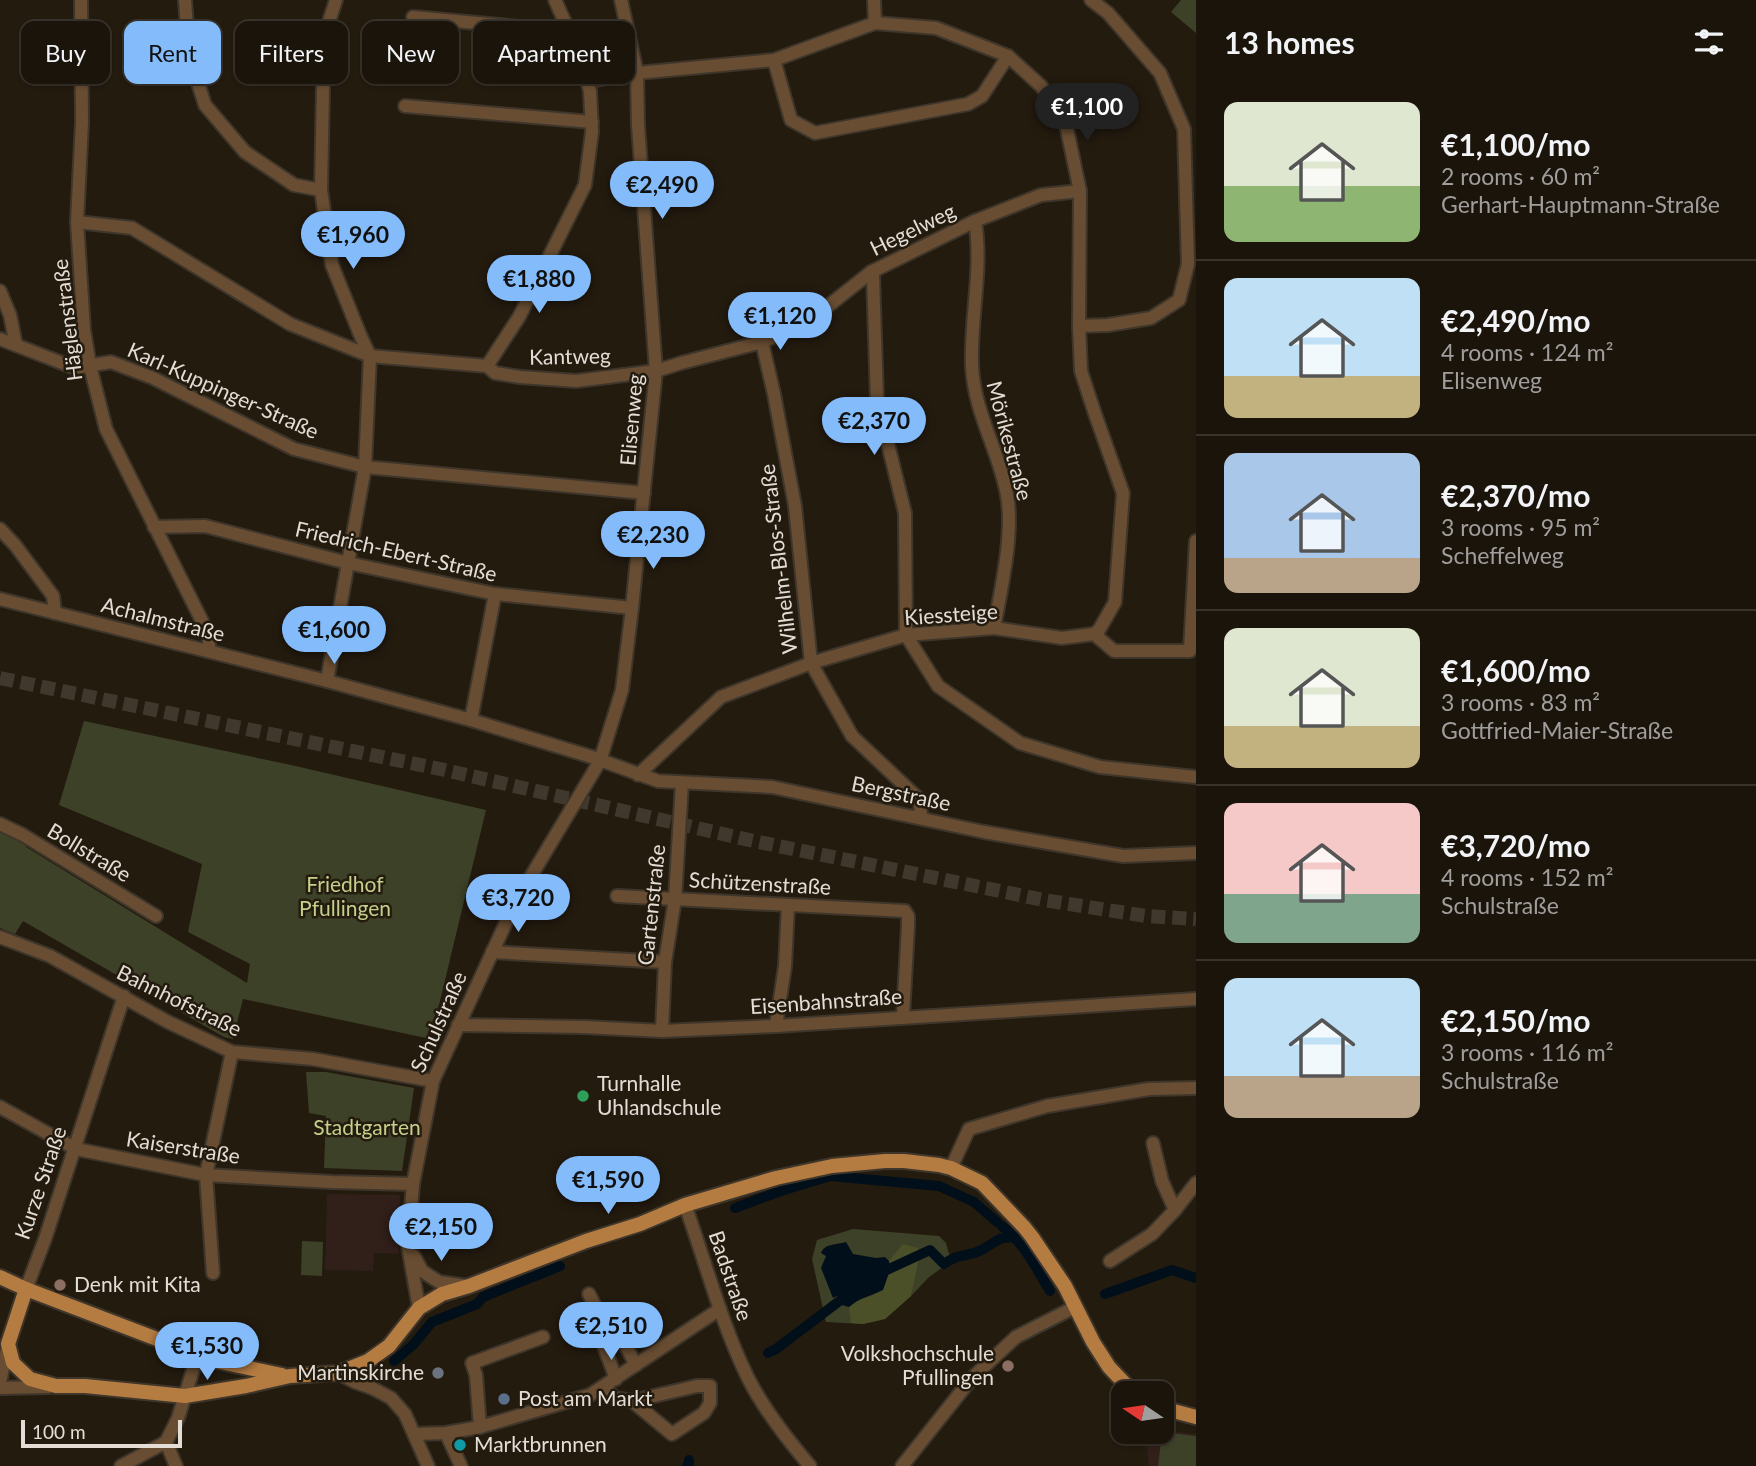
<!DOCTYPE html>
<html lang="en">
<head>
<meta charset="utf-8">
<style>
	:root { --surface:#1b140b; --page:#282119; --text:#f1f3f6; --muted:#a09e9d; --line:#39332c; --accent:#84bcfb }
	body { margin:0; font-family:Lato,sans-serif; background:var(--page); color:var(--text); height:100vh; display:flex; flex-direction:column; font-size:26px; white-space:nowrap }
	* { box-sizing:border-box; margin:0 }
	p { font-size:23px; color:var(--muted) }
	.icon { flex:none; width:38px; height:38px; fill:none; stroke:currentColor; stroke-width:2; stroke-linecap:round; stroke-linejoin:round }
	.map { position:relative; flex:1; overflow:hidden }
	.details { display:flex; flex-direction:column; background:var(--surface); width:560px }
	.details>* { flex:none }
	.banner { position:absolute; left:21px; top:21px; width:665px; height:63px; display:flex; gap:14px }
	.needle { width:46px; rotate:283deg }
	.tools { position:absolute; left:1111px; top:1381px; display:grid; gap:14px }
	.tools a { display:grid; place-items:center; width:63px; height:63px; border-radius:14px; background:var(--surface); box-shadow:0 2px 5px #0004,0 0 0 2px var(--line); font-size:35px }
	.scale { position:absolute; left:21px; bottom:18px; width:161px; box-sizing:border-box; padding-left:7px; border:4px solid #e4ddd6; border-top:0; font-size:19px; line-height:24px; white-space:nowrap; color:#e4ddd6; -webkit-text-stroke:5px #241b0f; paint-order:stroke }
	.price { position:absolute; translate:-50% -60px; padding:0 16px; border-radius:24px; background:var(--accent); color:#111; font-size:23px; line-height:46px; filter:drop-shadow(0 2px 4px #0008) }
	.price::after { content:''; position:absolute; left:50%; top:42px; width:21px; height:16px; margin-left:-10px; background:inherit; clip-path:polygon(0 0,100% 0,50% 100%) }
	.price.active { background:#222; color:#fff }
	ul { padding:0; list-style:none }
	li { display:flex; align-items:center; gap:21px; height:175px; padding:0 28px }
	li+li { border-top:2px solid var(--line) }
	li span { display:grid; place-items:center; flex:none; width:196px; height:140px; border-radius:14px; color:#555 }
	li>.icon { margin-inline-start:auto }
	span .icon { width:84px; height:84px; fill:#fffc; stroke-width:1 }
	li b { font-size:30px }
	h2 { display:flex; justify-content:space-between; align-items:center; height:84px; padding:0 28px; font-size:30px }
	.tag { padding:0 24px; border-radius:14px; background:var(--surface); box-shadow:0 2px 5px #0004,0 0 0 2px var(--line); font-size:24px; line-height:63px }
	.tag.active { background:var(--accent); color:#111 }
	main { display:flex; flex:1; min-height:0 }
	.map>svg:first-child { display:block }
	.education { fill:#311f19 }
	.green { fill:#3d4128 }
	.forest { fill:#4b5028 }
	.water { fill:#000f1a }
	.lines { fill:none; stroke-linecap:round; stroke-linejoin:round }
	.canal { stroke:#000f1a; stroke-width:10 }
	.major-tunnel { stroke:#41382d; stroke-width:14; stroke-dasharray:14 7; stroke-linecap:butt }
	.minor-casing { stroke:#3f362b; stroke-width:16 }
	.major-casing { stroke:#3f362b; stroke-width:18 }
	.minor { stroke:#684d32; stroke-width:12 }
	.major { stroke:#b57c42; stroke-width:14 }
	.leisure-dot { fill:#2e9e5b; stroke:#241b0f; stroke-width:2.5 }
	.education-dot { fill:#8d6e63; stroke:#241b0f; stroke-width:2.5 }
	.worship-dot { fill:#6b7280; stroke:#241b0f; stroke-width:2.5 }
	.service-dot { fill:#5c6f8a; stroke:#241b0f; stroke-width:2.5 }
	.culture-dot { fill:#0f9aa8; stroke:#241b0f; stroke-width:2.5 }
	.labels { text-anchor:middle; stroke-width:5; stroke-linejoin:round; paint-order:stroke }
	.street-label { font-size:21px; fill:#e4ddd6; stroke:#241b0f }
	.park-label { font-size:21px; fill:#c4cf8a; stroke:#241b0f }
	.poi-label { font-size:21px; fill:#e4ddd6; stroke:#241b0f; text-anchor:start }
</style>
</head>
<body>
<main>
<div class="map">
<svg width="1196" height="1466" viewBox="0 0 1196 1466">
	<rect width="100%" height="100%" fill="#241b0f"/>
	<g class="education">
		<path d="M327,1194L400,1195L399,1254L374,1253L373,1271L325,1270Z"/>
		<path d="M1162,1430L1196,1434V1466H1149L1145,1432H1162Z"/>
	</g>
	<g class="green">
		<path d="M1181,0H1196V33L1171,12Z"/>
		<path d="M84,721L291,765L486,810L439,1005L426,1038L243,999L233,1039L224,1037L23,921L15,934L0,928V824L23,835L26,847L247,983L250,964L188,932L202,864L59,805Z"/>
		<path d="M306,1072H326L414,1088L402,1171L324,1168L326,1116L309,1113Z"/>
		<path d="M853,1229L939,1236L946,1243L951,1261L928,1278L911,1296L885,1319L863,1324L826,1322L812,1259L817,1240Z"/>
		<path d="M302,1241L323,1242L322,1276L301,1275Z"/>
		<path d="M1162,1432L1196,1436V1466H1158Z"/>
	</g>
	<path class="forest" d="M903,1244L918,1248L919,1258L911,1296L885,1319L863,1324L851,1323L849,1307L859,1298L872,1296L890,1270L889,1261Z"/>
	<path class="water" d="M846,1242L853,1254L876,1258L885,1257L889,1261L890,1270L883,1290C869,1297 861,1297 849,1307L842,1305L837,1296L833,1298L821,1268L826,1256L821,1253C825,1243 837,1245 846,1242Z"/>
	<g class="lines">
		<g class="canal">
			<path d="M735,1208L781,1191L830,1176L939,1186L974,1202L997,1222"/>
			<path d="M1002,1226C1024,1243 1036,1268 1050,1291"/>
			<path d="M878,1274L930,1250L944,1264C958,1254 963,1257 977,1252C995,1245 993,1237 1015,1237"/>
			<path d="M1105,1294L1172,1270L1196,1278"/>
			<path d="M768,1353L776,1349L850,1293"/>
			<path d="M394,1361L413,1345L432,1322L477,1304L483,1297L560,1266"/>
			<path d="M687,1466L689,1464V1460"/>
		</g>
		<path class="major-tunnel" d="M0,678L445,770L749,840L1044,900L1146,916L1196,919"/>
		<defs>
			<g id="minor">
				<path d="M81,0L82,122L77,222L84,330L90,366L106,429L209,635V651"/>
				<path d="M185,0L189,55L205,105L245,152L294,185L321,190"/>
				<path d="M874,0L875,23"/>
				<path d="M413,17L551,30L567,27"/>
				<path d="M774,60L791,120L815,133L968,104L982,96L1008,56"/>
				<path d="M588,81L637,73L774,60L875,23L936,28L1008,56L1041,86L1065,120L1080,191L1079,326L1081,371L1094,411L1123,493L1115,602L1099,630L1094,634"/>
				<path d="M405,106L592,122"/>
				<path d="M975,221C983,269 970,318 972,366C974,412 999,451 1007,495C1014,534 1001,589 994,628"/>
				<path d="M77,222L132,228L290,324L370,356L487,366L519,317L585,185L592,132L590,91L579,54L555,0"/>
				<path d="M871,272L873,275L877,400L905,513L906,635L938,686L1020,743L1100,767L1196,777"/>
				<path d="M0,291L10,315L16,345"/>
				<path d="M1079,326L1108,325L1151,318L1179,300L1188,264L1184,129L1160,73L1108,13L1091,0"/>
				<path d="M0,339L75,368L111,362L153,378L294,449L365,467L644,493"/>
				<path d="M762,342L774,394L795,506L811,663L852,736L920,800L921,818"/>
				<path d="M487,366L495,373L520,377L576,381L656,371L681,363L762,342L808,322L871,272L975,221L1041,195L1080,191"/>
				<path d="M154,527L205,526L348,563L495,594L632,608"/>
				<path d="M0,529L15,545L53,596L55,613"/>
				<path d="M0,599L327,681L471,720L592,757L658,781L772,787L984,832L1123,856L1196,853"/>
				<path d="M327,681L365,467L370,356L361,337L332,265L321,190L324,37L336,0"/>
				<path d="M471,720L495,594"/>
				<path d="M638,775L721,697L811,663L906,635L994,628L1062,638L1094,634L1114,651H1190L1196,541"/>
				<path d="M0,824L23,835L156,916"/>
				<path d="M617,896L905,911L908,916V926L903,1016"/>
				<path d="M0,937L50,956L168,1022L232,1052L313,1059L433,1081"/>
				<path d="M492,952L665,962"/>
				<path d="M458,1025L584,1027L662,1031L776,1026L1196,999"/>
				<path d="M776,1026L785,966L788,905"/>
				<path d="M662,1031L665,962L675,899L682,783"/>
				<path d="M0,1107L76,1149L206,1175L332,1182L413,1184"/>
				<path d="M1153,1143L1162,1181L1175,1210"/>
				<path d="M951,1168L969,1129L1047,1106L1149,1089L1196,1088"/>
				<path d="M685,1205C706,1263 721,1323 748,1378C764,1410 787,1439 810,1466"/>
				<path d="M414,1256L422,1271L439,1282L467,1286"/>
				<path d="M1110,1261L1152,1234L1175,1210L1196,1183"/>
				<path d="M213,1273L206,1175L232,1052"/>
				<path d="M26,1289L45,1239L124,996"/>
				<path d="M589,1294L605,1326"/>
				<path d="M419,1308L408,1246L413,1184L433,1081L515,903L600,761L622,690L632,608L656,371L638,125L637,73L621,0"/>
				<path d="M598,1330L616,1379"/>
				<path d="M577,1340L613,1322L636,1365"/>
				<path d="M338,1373L355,1382L372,1388L391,1398L405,1414L428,1466"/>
				<path d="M0,1382L8,1345"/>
				<path d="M605,1386L614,1398L632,1401L697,1386H710V1403L704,1413L672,1434L632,1401"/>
				<path d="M0,1388L49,1387"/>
				<path d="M480,1427L476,1375L472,1363L543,1337"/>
				<path d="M446,1433L461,1466"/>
				<path d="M414,1434L446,1433L480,1427L590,1395L720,1309"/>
				<path d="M166,1442L178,1418L197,1357"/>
				<path d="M166,1442L176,1466"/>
				<path d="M121,1466L166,1442"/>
				<path d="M902,1466L972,1378L1016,1337L1075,1307"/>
			</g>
			<g id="major">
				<path d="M0,1277L26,1289L157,1339L197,1357L282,1375"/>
				<path d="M26,1289L8,1344L13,1363L30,1379L56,1386H85L185,1396L246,1386L290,1376L338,1373L368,1361L389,1346L419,1308L442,1294L469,1286L586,1241L640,1224L685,1205L776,1178L832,1166L885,1161H904L939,1165L951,1168L982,1183L1024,1227L1032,1237L1065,1286L1093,1342L1109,1367L1127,1386L1135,1393"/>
				<path d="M1162,1408L1196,1417"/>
			</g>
		</defs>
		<use href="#minor" class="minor-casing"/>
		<use href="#major" class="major-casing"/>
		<use href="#minor" class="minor"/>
		<use href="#major" class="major"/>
	</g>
	<circle class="leisure-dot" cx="583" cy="1096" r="7"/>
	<g class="education-dot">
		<circle cx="60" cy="1285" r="7"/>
		<circle cx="1008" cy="1366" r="7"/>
	</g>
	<circle class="worship-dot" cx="438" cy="1373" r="7"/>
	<circle class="service-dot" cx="504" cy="1399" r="7"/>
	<circle class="culture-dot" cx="460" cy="1445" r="7"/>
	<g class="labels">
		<g class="street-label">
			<text transform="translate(913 230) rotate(-26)" y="7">Hegelweg</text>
			<text transform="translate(68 320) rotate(-97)" y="7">Häglenstraße</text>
			<text transform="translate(570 357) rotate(-1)" y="7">Kantweg</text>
			<text transform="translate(223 391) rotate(24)" y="7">Karl-Kuppinger-Straße</text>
			<text transform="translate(632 420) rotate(-85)" y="7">Elisenweg</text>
			<text transform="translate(1009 441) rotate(75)" y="7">Mörikestraße</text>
			<text transform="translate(396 552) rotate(13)" y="7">Friedrich-Ebert-Straße</text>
			<text transform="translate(779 559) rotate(-97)" y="7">Wilhelm-Blos-Straße</text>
			<text transform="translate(951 615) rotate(-4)" y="7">Kiessteige</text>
			<text transform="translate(163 620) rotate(14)" y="7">Achalmstraße</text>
			<text transform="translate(901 794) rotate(12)" y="7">Bergstraße</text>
			<text transform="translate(89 853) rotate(31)" y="7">Bollstraße</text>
			<text transform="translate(760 884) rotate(3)" y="7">Schützenstraße</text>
			<text transform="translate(652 905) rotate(-84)" y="7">Gartenstraße</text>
			<text transform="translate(179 1001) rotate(26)" y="7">Bahnhofstraße</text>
			<text transform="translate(826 1002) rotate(-4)" y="7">Eisenbahnstraße</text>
			<text transform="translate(439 1022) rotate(-66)" y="7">Schulstraße</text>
			<text transform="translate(183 1148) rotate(9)" y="7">Kaiserstraße</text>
			<text transform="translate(41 1183) rotate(-71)" y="7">Kurze Straße</text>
			<text transform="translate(730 1276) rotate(71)" y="7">Badstraße</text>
		</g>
		<g class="park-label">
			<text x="345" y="892">Friedhof<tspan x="345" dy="24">Pfullingen</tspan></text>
			<text x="367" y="1135">Stadtgarten</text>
		</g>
		<g class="poi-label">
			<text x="597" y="1091">Turnhalle<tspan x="597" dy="24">Uhlandschule</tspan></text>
			<text x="74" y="1292">Denk mit Kita</text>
			<text x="994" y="1361" text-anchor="end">Volkshochschule<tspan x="994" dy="24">Pfullingen</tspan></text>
			<text x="424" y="1380" text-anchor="end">Martinskirche</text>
			<text x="518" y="1406">Post am Markt</text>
			<text x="474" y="1452">Marktbrunnen</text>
		</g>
	</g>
</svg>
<div class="tools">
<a><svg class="needle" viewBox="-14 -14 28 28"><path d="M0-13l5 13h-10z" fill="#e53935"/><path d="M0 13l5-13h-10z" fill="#a09e9d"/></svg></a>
</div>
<div class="scale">100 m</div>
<b class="price active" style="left:1087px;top:143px">€1,100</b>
<b class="price" style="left:662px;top:221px">€2,490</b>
<b class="price" style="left:353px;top:271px">€1,960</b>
<b class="price" style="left:539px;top:315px">€1,880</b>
<b class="price" style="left:780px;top:352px">€1,120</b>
<b class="price" style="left:874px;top:457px">€2,370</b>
<b class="price" style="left:653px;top:571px">€2,230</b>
<b class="price" style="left:334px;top:666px">€1,600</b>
<b class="price" style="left:518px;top:934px">€3,720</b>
<b class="price" style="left:608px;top:1216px">€1,590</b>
<b class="price" style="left:441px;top:1263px">€2,150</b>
<b class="price" style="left:611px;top:1362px">€2,510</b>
<b class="price" style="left:207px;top:1382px">€1,530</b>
<div class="banner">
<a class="tag">Buy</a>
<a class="tag active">Rent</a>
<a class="tag">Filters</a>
<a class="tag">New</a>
<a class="tag">Apartment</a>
</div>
</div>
<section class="details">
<h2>13 homes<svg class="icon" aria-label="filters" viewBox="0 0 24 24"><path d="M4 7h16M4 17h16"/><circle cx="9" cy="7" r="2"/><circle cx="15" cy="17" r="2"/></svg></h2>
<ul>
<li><span style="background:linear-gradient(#dfe7d0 60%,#8fb573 0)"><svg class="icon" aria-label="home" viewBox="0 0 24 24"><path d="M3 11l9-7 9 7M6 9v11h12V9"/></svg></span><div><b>€1,100/mo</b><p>2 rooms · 60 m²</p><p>Gerhart-Hauptmann-Straße</p></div></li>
<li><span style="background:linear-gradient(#bfe0f5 70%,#c2b280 0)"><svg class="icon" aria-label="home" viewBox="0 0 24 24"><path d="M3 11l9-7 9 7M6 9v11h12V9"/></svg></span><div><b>€2,490/mo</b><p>4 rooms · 124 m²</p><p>Elisenweg</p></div></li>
<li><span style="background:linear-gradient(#a9c7e8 75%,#b9a48a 0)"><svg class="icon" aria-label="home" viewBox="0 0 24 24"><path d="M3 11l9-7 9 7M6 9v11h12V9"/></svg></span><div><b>€2,370/mo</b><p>3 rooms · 95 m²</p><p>Scheffelweg</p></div></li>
<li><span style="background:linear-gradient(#dfe7d0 70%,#c2b280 0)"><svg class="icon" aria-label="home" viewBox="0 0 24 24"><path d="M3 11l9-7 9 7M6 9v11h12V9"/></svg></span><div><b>€1,600/mo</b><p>3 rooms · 83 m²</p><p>Gottfried-Maier-Straße</p></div></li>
<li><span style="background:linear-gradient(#f6c9c9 65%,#7fa58c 0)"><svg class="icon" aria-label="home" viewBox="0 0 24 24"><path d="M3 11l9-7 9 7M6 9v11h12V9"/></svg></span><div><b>€3,720/mo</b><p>4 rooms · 152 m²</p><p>Schulstraße</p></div></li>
<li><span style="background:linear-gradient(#bfe0f5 70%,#b9a48a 0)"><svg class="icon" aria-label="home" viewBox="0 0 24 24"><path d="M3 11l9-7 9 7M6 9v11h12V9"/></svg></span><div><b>€2,150/mo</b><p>3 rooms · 116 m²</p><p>Schulstraße</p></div></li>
</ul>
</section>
</main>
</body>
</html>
